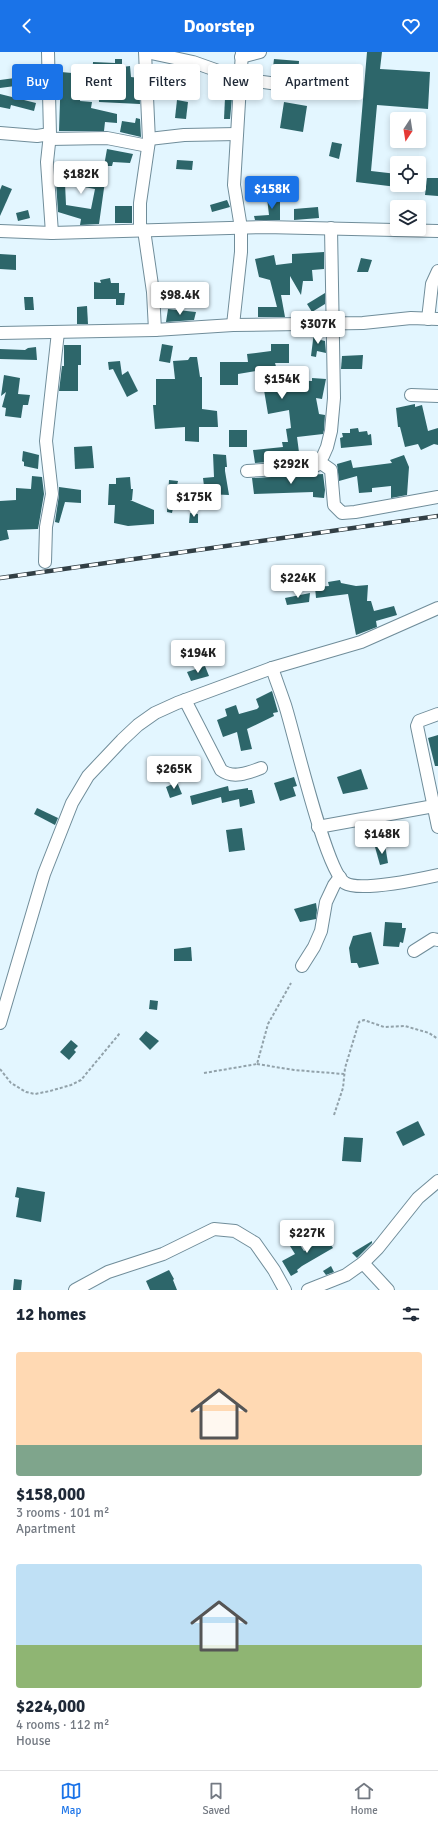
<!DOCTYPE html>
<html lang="en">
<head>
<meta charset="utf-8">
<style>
	:root { --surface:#fff; --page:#f2f2f3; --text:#1f2937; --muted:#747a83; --line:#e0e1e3; --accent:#1a73e8 }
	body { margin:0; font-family:Signika,sans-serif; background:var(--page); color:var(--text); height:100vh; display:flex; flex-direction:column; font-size:15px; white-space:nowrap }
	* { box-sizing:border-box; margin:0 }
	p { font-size:13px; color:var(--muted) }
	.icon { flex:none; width:22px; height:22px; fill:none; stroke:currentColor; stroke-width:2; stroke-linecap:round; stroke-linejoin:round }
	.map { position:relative; height:1238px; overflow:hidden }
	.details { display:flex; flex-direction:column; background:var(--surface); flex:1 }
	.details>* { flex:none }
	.top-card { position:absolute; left:12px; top:12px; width:414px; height:36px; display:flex; gap:8px }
	.needle { width:26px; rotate:192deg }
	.tools { position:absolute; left:390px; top:60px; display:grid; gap:8px }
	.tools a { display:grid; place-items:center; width:36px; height:36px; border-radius:4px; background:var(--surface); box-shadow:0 2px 6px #0003; font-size:20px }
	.price { position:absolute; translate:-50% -34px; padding:0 9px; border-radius:4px; background:#fff; color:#222; font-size:13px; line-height:26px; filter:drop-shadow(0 1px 2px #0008) }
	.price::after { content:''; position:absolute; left:50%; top:24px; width:12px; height:9px; margin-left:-6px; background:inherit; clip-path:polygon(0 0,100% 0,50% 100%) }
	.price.selected { background:var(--accent); color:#fff }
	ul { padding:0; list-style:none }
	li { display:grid; align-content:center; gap:8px; height:212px; padding:0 16px }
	li span { display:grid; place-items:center; height:124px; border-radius:4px; color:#555 }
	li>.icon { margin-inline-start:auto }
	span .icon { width:72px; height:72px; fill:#fffc; stroke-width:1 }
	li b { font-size:17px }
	h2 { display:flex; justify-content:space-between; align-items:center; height:48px; padding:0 16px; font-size:17px }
	.pill { padding:0 14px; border-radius:4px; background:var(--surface); box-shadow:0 2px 6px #0003; font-size:14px; line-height:36px }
	.pill.selected { background:var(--accent); color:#fff }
	header { display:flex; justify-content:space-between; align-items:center; height:52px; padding:0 16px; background:var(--accent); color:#fff; font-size:18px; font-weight:800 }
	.tab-bar { display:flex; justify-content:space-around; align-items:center; height:56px; border-top:1px solid var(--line); background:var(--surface); font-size:11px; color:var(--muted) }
	.tab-bar a { display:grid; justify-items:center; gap:2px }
	.tab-bar .selected { color:var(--accent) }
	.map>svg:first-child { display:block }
	.building { fill:#2d666a; fill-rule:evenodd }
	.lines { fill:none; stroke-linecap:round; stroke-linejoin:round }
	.minor-casing { stroke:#708d9a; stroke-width:14 }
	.path { stroke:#92a2aa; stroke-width:2; stroke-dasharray:3 2; stroke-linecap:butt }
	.minor { stroke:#fff; stroke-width:12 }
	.rail-casing { stroke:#323f45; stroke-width:4.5 }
	.rail { stroke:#fff; stroke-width:3; stroke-dasharray:9; stroke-linecap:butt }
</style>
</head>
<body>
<header><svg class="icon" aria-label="back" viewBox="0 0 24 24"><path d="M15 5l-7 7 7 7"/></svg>Doorstep<svg class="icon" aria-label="heart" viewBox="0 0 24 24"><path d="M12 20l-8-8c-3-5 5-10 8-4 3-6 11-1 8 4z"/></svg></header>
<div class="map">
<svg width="438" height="1238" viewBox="0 0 438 1238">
	<rect width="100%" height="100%" fill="#e3f6ff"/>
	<g class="building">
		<path d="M367,0H382L380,17L430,20L428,57L377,53L371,119L397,122V135L356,130Z"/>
		<path d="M115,7H122V15L130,14L131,25L139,26L140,52L99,50L98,28L92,27L93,10L115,11Z"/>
		<path d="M274,7L299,9L298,26L272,23Z"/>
		<path d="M328,17L339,18L338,27L327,26Z"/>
		<path d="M61,20L83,22L80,49L92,50L91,56L117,62V71L105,70L104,79H59Z"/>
		<path d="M37,23L38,31L0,36V28Z"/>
		<path d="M213,25L229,31L224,46L208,41Z"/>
		<path d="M0,42L36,51L34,59L11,53L10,57L0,55Z"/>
		<path d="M225,46H232L230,67H224Z"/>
		<path d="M177,48L188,50L186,67L175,66Z"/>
		<path d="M284,50L307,54L303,80L280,76Z"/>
		<path d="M136,66L140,67L141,85L120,80L122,69L135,71Z"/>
		<path d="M332,90L342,92L339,107L329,104Z"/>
		<path d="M107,97L133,102L130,111L113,110L112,114H104Z"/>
		<path d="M177,108L193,109L192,118L176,117Z"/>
		<path d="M58,116H64V119H86L106,122L99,172L80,173L81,167L58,160L56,130ZM65,131L84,133V135L95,137L91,157L66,153Z"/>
		<path d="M427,126H438V144L425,143Z"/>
		<path d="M2,133L12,137L0,164V138Z"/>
		<path d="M280,144V168H255L254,164L269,163L267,146Z"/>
		<path d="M227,148L230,155L212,160L210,153Z"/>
		<rect x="115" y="154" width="17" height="17"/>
		<path d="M318,155L319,166L294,168V157Z"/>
		<path d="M28,158L30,166L18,169L16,161Z"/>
		<path d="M324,200V217L312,218L313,229H303L301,243L290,224V243H281L285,265H258V255H277L270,228L259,225L255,207L274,203L276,213L292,211V202Z"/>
		<path d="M0,202L16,203V218L0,217Z"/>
		<path d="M361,206L372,208L368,220H357Z"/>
		<path d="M110,226L111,231H119V241H125L124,253H116V247H94V230L101,231L100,228Z"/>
		<path d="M325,241V252L312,260L307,252Z"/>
		<path d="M24,245H33L34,258H25Z"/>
		<path d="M87,254L88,272H77V255Z"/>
		<path d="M168,257L196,260L194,268L166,270Z"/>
		<path d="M314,280L322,281L321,288L325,289L326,301L317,299L316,305L311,304Z"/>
		<path d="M162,292L173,294L170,311L159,309Z"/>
		<path d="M271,292H289V311H275L280,328L312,329V326L326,327L322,347L316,346L319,362L325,363L324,378L323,382L297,385L300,408L255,411L253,398L283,395L282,390H288L286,377L291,376L289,358L268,362L264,338L285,335L259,325L256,319L238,322V333H220V310H248L247,302L271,299Z"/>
		<path d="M64,293H81V313H78V339H59L62,314H64Z"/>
		<path d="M36,295L37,308L0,307V297L25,298L28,296Z"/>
		<path d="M363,303L362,317H341L342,304Z"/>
		<path d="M190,305H197L200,325H202V357L217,359L218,375H199V390L185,389V375L155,377L153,353H156V327H175L173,309L188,308Z"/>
		<path d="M120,309L122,323L128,319L138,339L127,345L113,317L109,318L108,310Z"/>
		<path d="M4,323L20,326L18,342L30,343L28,353H23L21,366L5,364L6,356L2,355L6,340L1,344Z"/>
		<path d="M415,352V355L422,353L428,379L438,376V393L434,392L421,398L418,392L405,395L400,375H398L396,356Z"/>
		<path d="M358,376L359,380L367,379L368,383L371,382L372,393L341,396L340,386L343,385L342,381H350V377Z"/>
		<rect x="229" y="378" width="18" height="17"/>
		<path d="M92,394L94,416L75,417L74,395Z"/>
		<path d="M23,399L39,403L38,417L24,414V410L22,409Z"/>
		<path d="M213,402L226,403L227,415H225V419L229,443L205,442L203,426L214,425Z"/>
		<path d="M404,403L409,415L407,443L391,446V434L372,436V440L359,441L357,424L339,429L337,412L351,408L353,416L392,411L390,408Z"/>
		<path d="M323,422L325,438L324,446L313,445V440L254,442L252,426Z"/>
		<path d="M32,424L42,425L44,442L38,477L7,478L9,487L0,489V449L16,448V436L31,437Z"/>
		<path d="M130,425L131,437H133L132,448H130L154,458V472L128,474L114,471L115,453H108L109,432H116V426Z"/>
		<path d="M169,428L178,429L176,438L194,437L195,458H181V445L175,446L172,461L167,460Z"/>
		<path d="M59,435L81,438V451L65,450L59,471L55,470L59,443Z"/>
		<path d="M190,461L198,462V471H189Z"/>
		<path d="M340,528L341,531L356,534L368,533L367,549H371L374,559L394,554L397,563L376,569L377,575L356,583L348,542L316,546L315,535L329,534L328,530Z"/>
		<path d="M310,541L309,550L287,553L285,546Z"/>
		<path d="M205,614L209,624L191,629L187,620Z"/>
		<path d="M272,639L278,660L273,661L274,664L247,677L252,697L241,699L237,680L223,685L217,668L227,664L225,657L236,653L239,662L257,657L259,655L256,647Z"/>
		<path d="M438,683V714H435L428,686Z"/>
		<path d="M361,717L368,737L343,742L337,725Z"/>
		<path d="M294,725L297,734L293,735L296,744L280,749L274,731Z"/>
		<path d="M177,730L182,742L170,746L166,735Z"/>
		<path d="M228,734L229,739L248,736V738H252L255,751L240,755L239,747L222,751L221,745L192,753L190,744Z"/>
		<path d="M37,756L58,766L55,773L34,762Z"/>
		<path d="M242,776L245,798L229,800L226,778Z"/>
		<path d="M385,793L388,811L380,813L375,795Z"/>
		<path d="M316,851L317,858L316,867L300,870L294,857Z"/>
		<path d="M385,870L402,871V876H406L403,891L400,890L399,895L383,894Z"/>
		<path d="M371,880L379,912L359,916L357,911H351L349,896L353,884Z"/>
		<path d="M191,895L192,909H174V897Z"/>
		<path d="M150,948L158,949L157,958L149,957Z"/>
		<path d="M146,979L159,989L150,998L139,987Z"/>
		<path d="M71,988L78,994L74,998L76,1000L69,1008L60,1000Z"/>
		<path d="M418,1069L425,1083L403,1094L396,1080Z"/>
		<path d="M344,1085L363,1086L361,1110L342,1109Z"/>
		<path d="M17,1135L45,1140L41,1170L16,1165L19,1146L15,1145Z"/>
		<path d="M326,1180L332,1188L329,1190L333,1196L302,1214L297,1218L298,1220L291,1224L282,1209L295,1202L290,1194L298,1190L304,1199L321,1189L319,1185Z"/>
		<path d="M372,1189V1191L357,1206L352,1201Z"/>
		<path d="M331,1214L334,1220L326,1223L323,1219Z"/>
		<path d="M169,1218L174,1227L173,1228L177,1238H150L146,1229Z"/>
		<path d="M14,1227L22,1228L21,1238H13Z"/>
	</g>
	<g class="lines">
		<defs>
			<g id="minor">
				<path d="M48,0L50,82L47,110L52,181"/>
				<path d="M146,0L193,10L241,27L292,34L350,37"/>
				<path d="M241,5L260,0"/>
				<path d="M0,81L37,84L50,82"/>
				<path d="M49,87L107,86L148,94"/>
				<path d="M149,87L184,83L237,82"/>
				<path d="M140,178V151L149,89L145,0"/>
				<path d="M144,178L153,240L155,278"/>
				<path d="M0,179L52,181L265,175L438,179"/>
				<path d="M428,267L432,232L438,219"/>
				<path d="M233,273L241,200V176L234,133L242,0"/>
				<path d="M0,281L155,278L233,273L363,271L411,266L438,267"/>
				<path d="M411,343L438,344"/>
				<path d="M313,415L323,404L327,395L331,379L334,346L331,176"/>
				<path d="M247,419L313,415L321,411L331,418L334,453L342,461L355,460L438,445"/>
				<path d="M45,510L46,475L52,442L46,389L58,280"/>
				<path d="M272,616C276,628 281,641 285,653C294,681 326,820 345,831C359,840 420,827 438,823"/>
				<path d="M185,648L221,718C233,727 248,721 261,716"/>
				<path d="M438,662L419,669L417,674L438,775"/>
				<path d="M318,775L434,754"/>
				<path d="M414,899L433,887L438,888"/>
				<path d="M302,914L314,895L321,879L326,850L334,833L340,825"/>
				<path d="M0,971L44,822L72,751L88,724L122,688L138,673L155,661L177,651L272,616L361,590L438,556"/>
				<path d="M363,1211L388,1238"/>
				<path d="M75,1238L108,1220L163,1202L214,1177L235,1179L255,1191L274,1218L285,1238"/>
				<path d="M308,1238L346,1223L363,1211L378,1196L418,1146L438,1129"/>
			</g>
		</defs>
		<use href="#minor" class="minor-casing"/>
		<g class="path">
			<path d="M257,1012L294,1018L344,1022"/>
			<path d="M0,1017L11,1031L26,1040L35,1042L50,1039L71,1033L81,1028L120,981"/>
			<path d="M204,1021L257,1012L268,972L291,931"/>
			<path d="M334,1063L343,1036L345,1016L359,970L364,968L384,975L405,974L429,981L438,987"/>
		</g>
		<use href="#minor" class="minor"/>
		<defs>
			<path id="rail" d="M0,526L438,464"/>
		</defs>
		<use href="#rail" class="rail-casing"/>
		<use href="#rail" class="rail"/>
	</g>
</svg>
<div class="tools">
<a><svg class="needle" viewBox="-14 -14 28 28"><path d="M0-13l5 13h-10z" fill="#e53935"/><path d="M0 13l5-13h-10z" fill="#747a83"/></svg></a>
<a><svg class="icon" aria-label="locate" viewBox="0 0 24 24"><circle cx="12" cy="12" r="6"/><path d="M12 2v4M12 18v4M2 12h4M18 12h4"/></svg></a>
<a><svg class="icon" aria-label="layers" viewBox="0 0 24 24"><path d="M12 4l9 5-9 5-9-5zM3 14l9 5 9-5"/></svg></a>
</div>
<b class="price" style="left:81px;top:143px">$182K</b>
<b class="price selected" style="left:272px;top:158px">$158K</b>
<b class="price" style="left:180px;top:264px">$98.4K</b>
<b class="price" style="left:318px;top:293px">$307K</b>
<b class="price" style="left:282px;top:348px">$154K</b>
<b class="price" style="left:291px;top:433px">$292K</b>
<b class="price" style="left:194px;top:466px">$175K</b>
<b class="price" style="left:298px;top:547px">$224K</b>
<b class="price" style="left:198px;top:622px">$194K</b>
<b class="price" style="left:174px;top:738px">$265K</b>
<b class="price" style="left:382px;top:803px">$148K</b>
<b class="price" style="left:307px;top:1202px">$227K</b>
<div class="top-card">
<a class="pill selected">Buy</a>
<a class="pill">Rent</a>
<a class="pill">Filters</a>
<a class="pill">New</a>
<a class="pill">Apartment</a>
</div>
</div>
<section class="details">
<h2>12 homes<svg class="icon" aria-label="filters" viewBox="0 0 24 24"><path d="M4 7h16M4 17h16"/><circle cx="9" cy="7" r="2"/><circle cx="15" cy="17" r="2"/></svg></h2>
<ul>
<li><span style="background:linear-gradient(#ffd9b3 75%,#7fa58c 0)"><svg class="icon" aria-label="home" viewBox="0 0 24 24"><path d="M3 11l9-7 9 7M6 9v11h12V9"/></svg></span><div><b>$158,000</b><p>3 rooms · 101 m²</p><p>Apartment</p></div></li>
<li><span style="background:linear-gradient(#bfe0f5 65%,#8fb573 0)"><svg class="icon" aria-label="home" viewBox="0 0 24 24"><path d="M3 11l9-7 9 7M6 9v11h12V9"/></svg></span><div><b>$224,000</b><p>4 rooms · 112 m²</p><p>House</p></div></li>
</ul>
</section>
<nav class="tab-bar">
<a class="selected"><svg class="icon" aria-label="map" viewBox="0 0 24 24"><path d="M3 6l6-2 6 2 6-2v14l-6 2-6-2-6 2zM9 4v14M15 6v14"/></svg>Map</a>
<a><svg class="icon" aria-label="saved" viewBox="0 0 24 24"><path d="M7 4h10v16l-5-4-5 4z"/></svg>Saved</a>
<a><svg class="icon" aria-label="home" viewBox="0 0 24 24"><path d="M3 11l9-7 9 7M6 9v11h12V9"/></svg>Home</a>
</nav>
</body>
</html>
